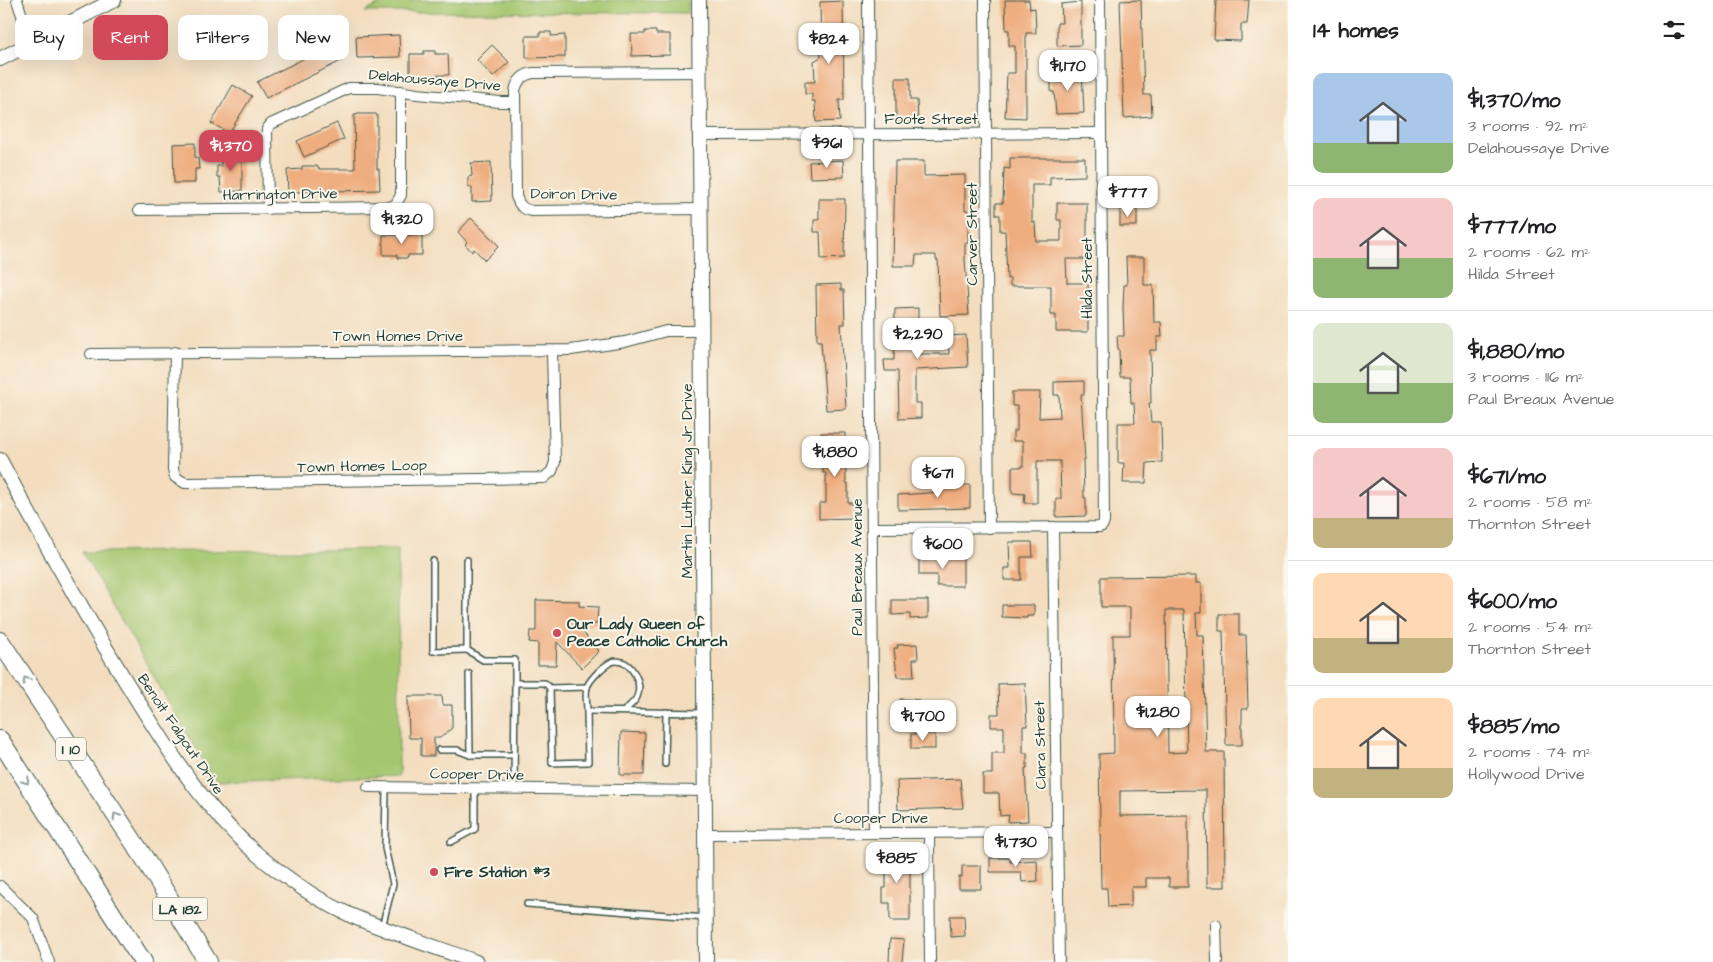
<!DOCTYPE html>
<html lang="en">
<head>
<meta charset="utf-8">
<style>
	:root { --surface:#fff; --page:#f2f2f2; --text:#202124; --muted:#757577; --line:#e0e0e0; --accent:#d1495b }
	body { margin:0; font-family:"Architects Daughter",sans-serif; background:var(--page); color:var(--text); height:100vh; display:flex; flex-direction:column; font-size:19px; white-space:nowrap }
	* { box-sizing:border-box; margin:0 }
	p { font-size:16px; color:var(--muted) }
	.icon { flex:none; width:28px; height:28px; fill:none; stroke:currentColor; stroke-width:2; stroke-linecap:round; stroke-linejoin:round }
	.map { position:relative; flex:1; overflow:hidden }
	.side { display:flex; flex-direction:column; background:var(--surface); width:425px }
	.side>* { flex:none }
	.banner { position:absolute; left:15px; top:15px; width:475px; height:45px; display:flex; gap:10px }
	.price { position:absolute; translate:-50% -42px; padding:0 11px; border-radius:10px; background:#fff; color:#222; font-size:16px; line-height:32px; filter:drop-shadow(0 1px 2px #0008) }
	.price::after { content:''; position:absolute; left:50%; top:30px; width:15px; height:11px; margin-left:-8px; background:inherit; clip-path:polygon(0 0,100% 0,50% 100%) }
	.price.selected { background:var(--accent); color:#fff }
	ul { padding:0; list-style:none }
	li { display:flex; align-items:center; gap:15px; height:125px; padding:0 25px }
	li+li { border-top:1px solid var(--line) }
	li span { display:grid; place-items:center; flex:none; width:140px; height:100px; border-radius:10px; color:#555 }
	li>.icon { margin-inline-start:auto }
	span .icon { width:60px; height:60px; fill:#fffc; stroke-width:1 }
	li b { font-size:21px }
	h2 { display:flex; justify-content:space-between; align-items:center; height:60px; padding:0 25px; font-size:21px }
	.tag { padding:0 18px; border-radius:10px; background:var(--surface); box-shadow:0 5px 20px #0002; font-size:18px; line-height:45px }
	.tag.selected { background:var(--accent); color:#fff }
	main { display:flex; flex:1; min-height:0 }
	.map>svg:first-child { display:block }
	.green { fill:#a4c66e; stroke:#628251 }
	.building { fill:#efae80; fill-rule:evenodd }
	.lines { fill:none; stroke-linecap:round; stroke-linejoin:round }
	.lane-casing { stroke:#3f5549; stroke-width:8 }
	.street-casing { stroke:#3f5549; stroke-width:12 }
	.secondary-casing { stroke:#3f5549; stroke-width:16 }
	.highway-casing { stroke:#3f5549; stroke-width:20 }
	.lane { stroke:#fff; stroke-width:5 }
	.street { stroke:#fff; stroke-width:10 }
	.secondary { stroke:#fff; stroke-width:14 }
	.highway { stroke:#fff; stroke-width:18 }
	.oneway { stroke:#8f9e9a }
	.poi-dot { fill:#d1495b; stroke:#fbf7ec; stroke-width:2 }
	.labels { text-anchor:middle; stroke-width:4; stroke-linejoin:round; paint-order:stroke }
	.shield { fill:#fbf7ec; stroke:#61756b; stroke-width:1 }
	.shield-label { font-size:14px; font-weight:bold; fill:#1f3d34 }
	.street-label { font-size:15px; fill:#1f3d34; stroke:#fbf7ec }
	.poi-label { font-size:15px; font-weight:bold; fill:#1f3d34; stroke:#fbf7ec; text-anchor:start }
</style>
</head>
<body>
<main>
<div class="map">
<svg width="1288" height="962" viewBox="0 0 1288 962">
	<rect width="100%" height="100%" fill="#fbf7ec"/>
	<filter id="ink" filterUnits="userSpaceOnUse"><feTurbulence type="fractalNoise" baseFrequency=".02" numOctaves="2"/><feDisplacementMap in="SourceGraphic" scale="10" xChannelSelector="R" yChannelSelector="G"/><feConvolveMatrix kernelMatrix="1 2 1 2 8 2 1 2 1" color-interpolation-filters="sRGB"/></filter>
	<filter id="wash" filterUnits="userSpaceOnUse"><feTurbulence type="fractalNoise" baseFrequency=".0096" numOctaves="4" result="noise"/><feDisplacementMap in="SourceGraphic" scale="20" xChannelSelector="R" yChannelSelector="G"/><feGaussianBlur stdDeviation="1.12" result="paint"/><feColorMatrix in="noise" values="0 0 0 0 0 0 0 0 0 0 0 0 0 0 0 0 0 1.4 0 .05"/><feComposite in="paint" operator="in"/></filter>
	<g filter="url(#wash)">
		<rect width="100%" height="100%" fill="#f3ddbe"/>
		<g class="green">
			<path d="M387,0H688V13L365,12Z"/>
			<path d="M398,549L399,776L218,782L210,774L82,552Z"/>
		</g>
		<g id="blocks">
			<g class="building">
				<path d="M1005,0H1029L1030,9L1035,8L1036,33H1026V118L1005,117L1007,73H1015V46H1009V30H1006Z"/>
				<path d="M1141,0L1144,95H1151L1152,116L1124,118L1120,1Z"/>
				<path d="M1216,0H1249L1247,24H1241V41L1214,40Z"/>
				<path d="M843,1L844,100H839L840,121L816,122L815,101H812V94H805V82H815L814,61L821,57L820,2Z"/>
				<path d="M1081,2V45L1057,46V23H1062L1061,4Z"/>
				<path d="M645,31H656V34H670V55L632,56L631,34H645Z"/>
				<path d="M540,32H551V36L565,35V57L526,58V36H540Z"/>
				<path d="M399,35L400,57L357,58L356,37Z"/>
				<path d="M335,43L343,60L266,98L257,82Z"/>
				<path d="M492,45L509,62L493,77L477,60Z"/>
				<path d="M424,51H435V54H448L449,75L410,76V54H424Z"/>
				<path d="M1082,71L1084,113L1056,114L1054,92H1051V72Z"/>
				<path d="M896,78H910V100H917L918,122H896Z"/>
				<path d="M233,85L252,96L229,133L211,123Z"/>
				<path d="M357,114H376L377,115V169H379L380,190L288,192L287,170L302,169V166H317L319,169H355L354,115H357Z"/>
				<path d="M337,123L344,139L304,157L297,141Z"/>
				<path d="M195,143V158H198L199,169H195V183H174L173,144Z"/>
				<path d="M220,152H242V191L221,192L220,177H217V166H221Z"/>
				<path d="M1010,158H1085V176L1050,177V185H1032V222H1035L1036,241H1061V220H1057V203H1087V259H1066L1067,283H1088V332H1056V315H1051V286H1010V278L1007,279L1005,231H1000V215H996V203H1003L1004,168L1010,169Z"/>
				<path d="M843,160L844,177L810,178L809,162Z"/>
				<path d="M895,161H924V176L965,175V210H968V243H965V260L969,315L940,316L938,260H936V255H916L915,266H893Z"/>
				<path d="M491,162L492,201L472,202V187H468V177L472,176L471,163Z"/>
				<path d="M819,199H845L844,258L821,259L820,232H814V220H819Z"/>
				<rect x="1120" y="209" width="17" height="17"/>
				<path d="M471,218L499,246L485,260L474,249L472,252L465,244L467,242L458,232Z"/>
				<path d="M383,235H422V255H408V258H397V255H383Z"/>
				<path d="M1126,257H1144V285H1153L1154,322H1161L1162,337H1157V350H1150L1151,403H1149L1151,422H1161L1162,462L1147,463L1146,483H1123L1124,463H1118V423H1135L1134,403H1131L1130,377H1120L1119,349H1118L1117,336H1124L1123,307L1124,285H1127Z"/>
				<path d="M841,284V290H844L845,324H841L846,409L826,410L821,341H817L816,285Z"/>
				<path d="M918,308V333H913V354H949L948,336L966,335L968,367L915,370V403H921V418L899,419L898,371H885L884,360H894L895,309Z"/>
				<path d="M1084,381V395H1081L1085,460H1083L1084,498H1086V516L1056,517V499H1061L1060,461H1037V503H1024L1025,494L1012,493V467H1023V441H1013V431H1017V406H1012V392H1040L1039,418L1060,417L1059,395H1054V382Z"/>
				<path d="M821,433H845L846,483H848V503H852L853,518L819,519V503H826V473H823V453H820Z"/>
				<path d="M943,481H954V485H970V508L898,510V495L943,492Z"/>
				<path d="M1009,542H1032L1033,557H1021V580H1004V568H1010Z"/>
				<path d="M919,557L963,558V586H937V575H919Z"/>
				<path d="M1196,576V583H1201V613H1196L1197,635H1203L1206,752H1224L1225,887H1207L1206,790L1120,791V816L1188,815V887H1169V878H1146V887H1131V906L1108,907L1107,888H1101L1099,754L1114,753L1113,635H1130V607H1101V577ZM1166,610H1184L1187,752L1168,753Z"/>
				<path d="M536,600L579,601V606L598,607L597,624H576L599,651L582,668L557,642L556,665H538V643L529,642L530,631H536Z"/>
				<path d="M892,600H928V618L910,619V614L892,615Z"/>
				<path d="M1002,605H1034V616H1027V618L1002,617Z"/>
				<path d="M1219,614H1239V635H1246L1248,709H1242V745H1226L1223,631H1219Z"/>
				<path d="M917,644L918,659H913L914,677H897L894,648H898L897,645Z"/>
				<path d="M1025,683L1027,726H1023V753H1027V768H1025L1028,821L1008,822L1009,815L1000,816L999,793H983V774H992V753H1004V727H991V714H999L998,684Z"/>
				<path d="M408,696H442L443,705H452V728L440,738H434V756H421V738H409Z"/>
				<path d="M900,699L919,700V712H900Z"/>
				<path d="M621,732L645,733L644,775H620Z"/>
				<rect x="911" y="734" width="24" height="15"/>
				<path d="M960,779L963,808L898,810L897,781Z"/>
				<path d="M880,852H910V921H890V903H883V888H886V867H880Z"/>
				<path d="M990,858H1010V862L1037,860L1038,881L1022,882L1021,872H990Z"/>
				<path d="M962,866H981V889H959V877H962Z"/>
				<path d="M950,916H964L965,936L951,937Z"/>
				<path d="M890,939L904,940L902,962H889Z"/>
			</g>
		</g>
	</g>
	<g filter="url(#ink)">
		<use href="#blocks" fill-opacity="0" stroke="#3f5549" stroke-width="1"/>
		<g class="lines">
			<defs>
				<g id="lane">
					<path d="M467,560V650L483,660H515V683"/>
					<path d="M433,561V651L467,650"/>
					<path d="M469,674L470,755H514"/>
					<path d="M587,711L588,762L552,763L550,688L587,687"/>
					<path d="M624,711C628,707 635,702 637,697C643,683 632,661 616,661C607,661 590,679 587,687C585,693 587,704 587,711L702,713"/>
					<path d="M439,750H457L470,755"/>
					<path d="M665,764L666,712"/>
					<path d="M514,789L515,683H545L550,688"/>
					<path d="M451,842L475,829V789"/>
					<path d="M527,904L706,918"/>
					<path d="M382,927L393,884L385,848L386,788"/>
				</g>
				<g id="street">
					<path d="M17,0L31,44"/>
					<path d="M868,0L874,833"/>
					<path d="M985,0L989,528"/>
					<path d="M700,72L533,73C522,75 517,81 515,91L516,196C519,205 522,209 532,211L702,209"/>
					<path d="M701,135L1101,133"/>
					<path d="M268,209L267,129L271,124L349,88H378L417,94L500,102H515"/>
					<path d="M139,210L390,207L396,204L401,195V91"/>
					<path d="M175,352L173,469L175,477L185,483L544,478L552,471L555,462L552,351"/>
					<path d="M91,354L571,350L625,342L666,331H703"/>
					<path d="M1053,527L1059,962"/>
					<path d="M872,528L1099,527L1102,526L1104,522L1100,0"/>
					<path d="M368,787L706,791"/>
					<path d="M929,833L930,962"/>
					<path d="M706,834L1056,832"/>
					<path d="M0,886L33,918L49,962"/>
					<path d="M1216,925L1217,962"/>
				</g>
				<g id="secondary">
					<path d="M699,0L706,962"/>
					<path d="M0,59L114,0"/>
					<path d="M0,460C39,533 80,606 123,677C168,750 210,822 281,873C302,889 328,905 352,916C393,933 435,947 476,962"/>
				</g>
				<g id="highway">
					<path d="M0,641L143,856L208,962"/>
					<path d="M0,740L143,962"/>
				</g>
			</defs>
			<use href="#lane" class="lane-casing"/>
			<use href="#street" class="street-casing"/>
			<use href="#secondary" class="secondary-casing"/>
			<use href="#highway" class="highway-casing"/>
			<use href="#lane" class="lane"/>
			<use href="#street" class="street"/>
			<use href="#secondary" class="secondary"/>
			<use href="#highway" class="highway"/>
		</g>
		<defs><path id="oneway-chevron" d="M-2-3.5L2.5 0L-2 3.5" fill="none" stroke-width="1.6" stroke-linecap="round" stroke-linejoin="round" transform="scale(1.25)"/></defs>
		<g class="oneway">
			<use href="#oneway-chevron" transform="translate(26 680) rotate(-123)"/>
			<use href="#oneway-chevron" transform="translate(26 781) rotate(57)"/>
			<use href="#oneway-chevron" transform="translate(116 816) rotate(-123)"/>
		</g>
	</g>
	<g class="poi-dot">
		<circle cx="557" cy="633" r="5"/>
		<circle cx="434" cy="872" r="5"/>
	</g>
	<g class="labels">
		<g class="shield">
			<rect x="56" y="737.5" width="30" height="23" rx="4"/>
			<rect x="152.5" y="897.5" width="55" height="23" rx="4"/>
		</g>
		<g class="shield-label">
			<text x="71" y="754">I 10</text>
			<text x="180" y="914">LA 182</text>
		</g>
		<g class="street-label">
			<text transform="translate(435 80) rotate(5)" y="5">Delahoussaye Drive</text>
			<text x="931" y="124">Foote Street</text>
			<text transform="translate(280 194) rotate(-1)" y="5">Harrington Drive</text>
			<text transform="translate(574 194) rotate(1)" y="5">Doiron Drive</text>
			<text transform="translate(972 234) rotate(-90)" y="5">Carver Street</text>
			<text transform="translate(1087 278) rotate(-90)" y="5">Hilda Street</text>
			<text x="398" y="341">Town Homes Drive</text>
			<text transform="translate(362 466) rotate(-1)" y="5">Town Homes Loop</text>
			<text transform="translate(687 481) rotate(-90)" y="5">Martin Luther King Jr Drive</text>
			<text transform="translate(857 567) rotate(-90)" y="5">Paul Breaux Avenue</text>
			<text transform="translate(181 734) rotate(56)" y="5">Benoit Falgout Drive</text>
			<text transform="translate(1040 745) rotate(-91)" y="5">Clara Street</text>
			<text transform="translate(477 774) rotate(1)" y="5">Cooper Drive</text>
			<text x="881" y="823">Cooper Drive</text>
		</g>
		<g class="poi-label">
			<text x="567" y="629">Our Lady Queen of<tspan x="567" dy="17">Peace Catholic Church</tspan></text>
			<text x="444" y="877">Fire Station #3</text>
		</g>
	</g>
</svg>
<b class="price" style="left:829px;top:65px">$824</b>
<b class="price" style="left:1068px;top:92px">$1,170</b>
<b class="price" style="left:827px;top:169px">$961</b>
<b class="price selected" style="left:231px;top:172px">$1,370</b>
<b class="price" style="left:1128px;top:218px">$777</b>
<b class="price" style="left:402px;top:245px">$1,320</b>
<b class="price" style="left:918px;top:360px">$2,290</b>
<b class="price" style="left:835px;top:478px">$1,880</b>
<b class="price" style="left:938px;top:499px">$671</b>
<b class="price" style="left:943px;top:570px">$600</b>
<b class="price" style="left:1158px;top:738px">$1,280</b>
<b class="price" style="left:923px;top:742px">$1,700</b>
<b class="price" style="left:1016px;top:868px">$1,730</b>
<b class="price" style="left:897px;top:884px">$885</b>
<div class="banner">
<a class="tag">Buy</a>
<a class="tag selected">Rent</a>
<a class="tag">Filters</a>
<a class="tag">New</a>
</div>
</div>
<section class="side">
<h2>14 homes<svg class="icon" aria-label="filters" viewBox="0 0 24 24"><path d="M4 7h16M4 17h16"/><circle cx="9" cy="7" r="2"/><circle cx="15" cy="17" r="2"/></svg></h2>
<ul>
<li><span style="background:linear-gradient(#a9c7e8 70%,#8fb573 0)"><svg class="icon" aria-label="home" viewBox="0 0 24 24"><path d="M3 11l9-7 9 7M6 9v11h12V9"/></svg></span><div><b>$1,370/mo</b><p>3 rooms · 92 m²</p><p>Delahoussaye Drive</p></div></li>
<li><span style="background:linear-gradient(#f6c9c9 60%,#8fb573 0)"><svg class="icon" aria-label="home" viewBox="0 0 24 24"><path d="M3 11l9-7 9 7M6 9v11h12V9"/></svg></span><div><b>$777/mo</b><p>2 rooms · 62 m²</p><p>Hilda Street</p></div></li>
<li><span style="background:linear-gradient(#dfe7d0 60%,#8fb573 0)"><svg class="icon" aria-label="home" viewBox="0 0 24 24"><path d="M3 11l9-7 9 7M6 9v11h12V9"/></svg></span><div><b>$1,880/mo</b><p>3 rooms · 116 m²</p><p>Paul Breaux Avenue</p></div></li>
<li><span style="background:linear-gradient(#f6c9c9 70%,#c2b280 0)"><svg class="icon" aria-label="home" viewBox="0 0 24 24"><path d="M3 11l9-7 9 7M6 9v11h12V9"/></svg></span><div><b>$671/mo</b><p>2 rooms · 58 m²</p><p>Thornton Street</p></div></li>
<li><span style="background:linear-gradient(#ffd9b3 65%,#c2b280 0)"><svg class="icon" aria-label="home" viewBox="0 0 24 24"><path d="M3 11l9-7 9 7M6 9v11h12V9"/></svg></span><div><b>$600/mo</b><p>2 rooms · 54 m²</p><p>Thornton Street</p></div></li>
<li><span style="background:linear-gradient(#ffd9b3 70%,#c2b280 0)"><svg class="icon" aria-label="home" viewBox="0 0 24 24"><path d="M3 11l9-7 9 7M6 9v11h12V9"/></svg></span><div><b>$885/mo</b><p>2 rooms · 74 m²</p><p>Hollywood Drive</p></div></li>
</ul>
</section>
</main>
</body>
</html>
